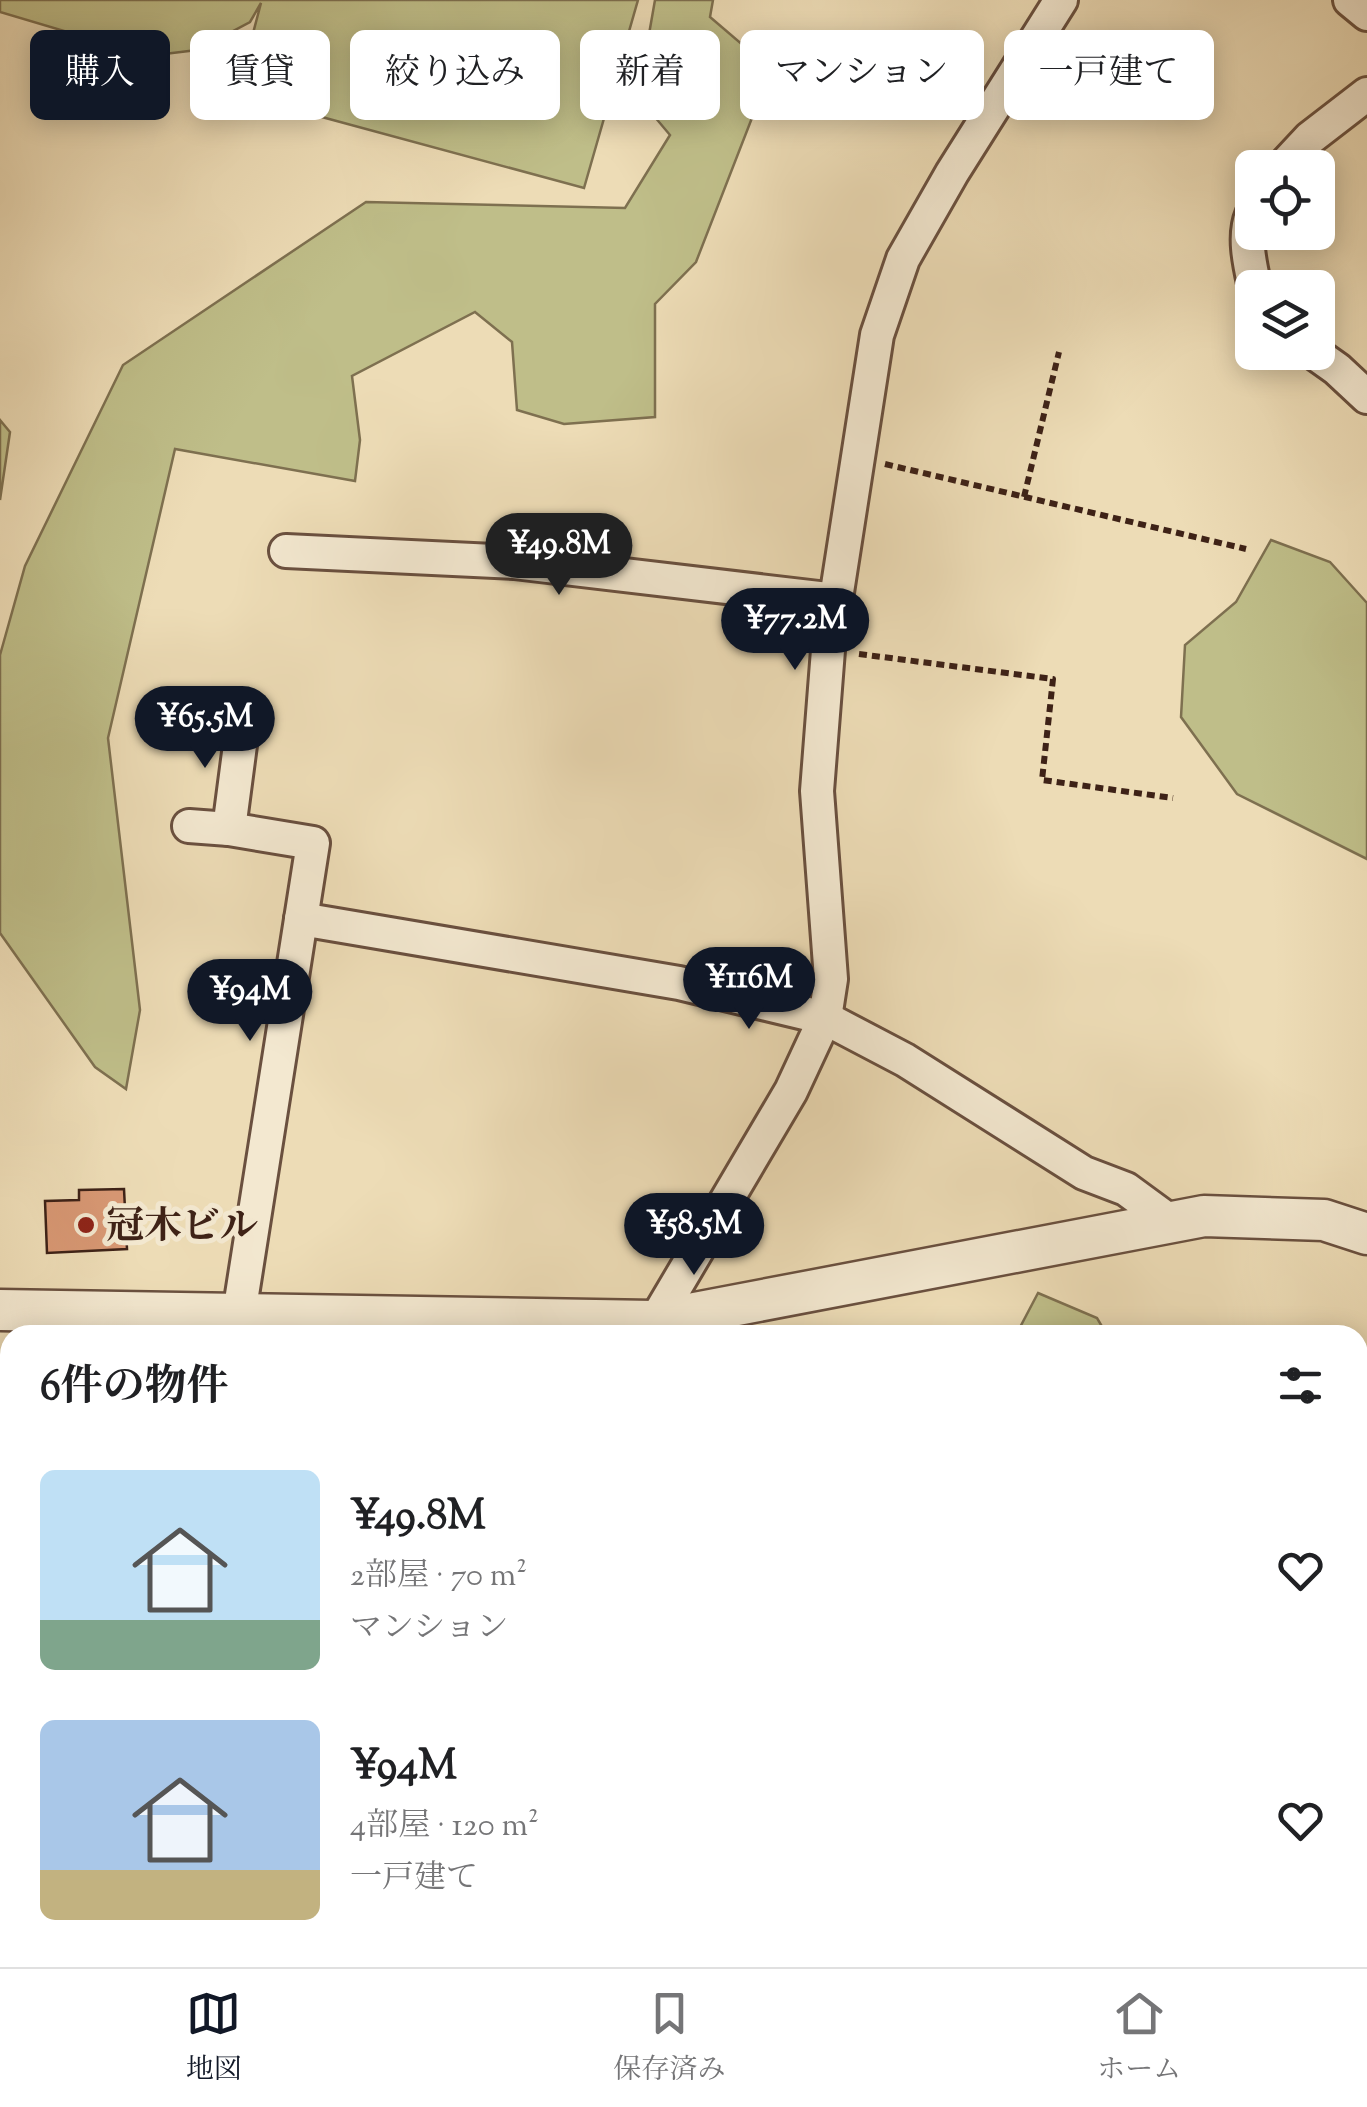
<!DOCTYPE html>
<html lang="ja">
<head>
<meta charset="utf-8">
<style>
	:root { --surface:#fff; --page:#f2f2f2; --text:#202124; --muted:#757577; --line:#e0e0e0; --accent:#111827 }
	body { margin:0; font-family:"Sorts Mill Goudy","Noto Serif JP",serif; background:var(--page); color:var(--text); height:100vh; display:flex; flex-direction:column; font-size:38px; white-space:nowrap }
	* { box-sizing:border-box; margin:0 }
	p { font-size:32px; color:var(--muted) }
	.icon { flex:none; width:55px; height:55px; fill:none; stroke:currentColor; stroke-width:2; stroke-linecap:round; stroke-linejoin:round }
	.map { position:relative; flex:1; overflow:hidden }
	.sheet { position:absolute; left:0px; top:1325px; width:1368px; height:642px; display:flex; flex-direction:column; background:var(--surface); border-radius:30px 30px 0 0; box-shadow:0 5px 25px #0003 }
	.sheet>* { flex:none }
	.top-card { position:absolute; left:30px; top:30px; width:1308px; height:90px; display:flex; gap:20px }
	.tools { position:absolute; left:1235px; top:150px; display:grid; gap:20px }
	.tools a { display:grid; place-items:center; width:100px; height:100px; border-radius:15px; background:var(--surface); box-shadow:0 5px 25px #0003; font-size:50px }
	.price { position:absolute; translate:-50% -85px; padding:0 22px; border-radius:35px; background:var(--accent); color:#fff; font-size:32px; line-height:65px; filter:drop-shadow(0 2px 5px #0008) }
	.price::after { content:''; position:absolute; left:50%; top:60px; width:30px; height:22px; margin-left:-15px; background:inherit; clip-path:polygon(0 0,100% 0,50% 100%) }
	.price.on { background:#222; color:#fff }
	ul { padding:0; list-style:none }
	li { display:flex; align-items:center; gap:30px; height:250px; padding:0 40px }
	li span { display:grid; place-items:center; flex:none; width:280px; height:200px; border-radius:15px; color:#555 }
	li>.icon { margin-inline-start:auto }
	span .icon { width:120px; height:120px; fill:#fffc; stroke-width:1 }
	li b { font-size:42px }
	h2 { display:flex; justify-content:space-between; align-items:center; height:120px; padding:0 40px; font-size:42px }
	.pill { padding:0 35px; border-radius:15px; background:var(--surface); box-shadow:0 5px 25px #0003; font-size:35px; line-height:90px }
	.pill.on { background:var(--accent); color:#fff }
	.tab-bar { display:flex; justify-content:space-around; align-items:center; height:140px; border-top:2px solid var(--line); background:var(--surface); font-size:28px; color:var(--muted) }
	.tab-bar a { display:grid; justify-items:center; gap:5px }
	.tab-bar .on { color:var(--accent) }
	.map>svg:first-child { display:block }
	.green { fill:#bfbe89; stroke:#7e7050; stroke-width:2.5 }
	.building { fill:#d89874; stroke:#3e2217; stroke-width:2.5 }
	.lines { fill:none; stroke-linecap:round; stroke-linejoin:round }
	.minor-casing { stroke:#6a503f; stroke-width:38 }
	.tertiary-casing { stroke:#6a503f; stroke-width:45 }
	.path { stroke:#3e2217; stroke-width:6; stroke-dasharray:8 5; stroke-linecap:butt }
	.minor { stroke:#f3e8d0; stroke-width:32 }
	.tertiary { stroke:#f3e8d0; stroke-width:40 }
	.poi-dot { fill:#8f2418; stroke:#f3e8d0; stroke-width:4 }
	.labels { text-anchor:middle; stroke-width:10; stroke-linejoin:round; paint-order:stroke }
	.poi-label { font-size:38px; font-weight:bold; fill:#3e2217; stroke:#f3e8d0; text-anchor:start }
</style>
</head>
<body>
<div class="map">
<svg width="1367" height="1967" viewBox="0 0 1367 1967">
	<rect width="100%" height="100%" fill="#eddcb6"/>
	<filter id="stains"><feTurbulence type="fractalNoise" baseFrequency=".002" numOctaves="4"/><feColorMatrix values="0 0 0 0 .2 0 0 0 0 .09 0 0 0 0 .02 0 0 0 .5 -.17"/></filter>
	<radialGradient id="worn" r=".72"><stop offset=".6" stop-color="#630" stop-opacity="0"/><stop offset="1" stop-color="#630" stop-opacity=".3"/></radialGradient>
	<g class="green">
		<path d="M0,0H638L584,188L237,94L261,3L250,22L197,50L148,56L0,12Z"/>
		<path d="M655,0H713L710,17L771,69L696,262L655,304V417L564,424L517,410L512,342L475,312L352,376L360,440L355,481L175,449L108,738L140,1010L126,1089L95,1067L0,933V655L25,566L123,365L366,202L625,208L670,135L638,97Z"/>
		<path d="M0,420L10,432L0,500Z"/>
		<path d="M1271,540L1330,562L1367,603V859L1237,794L1181,717L1185,645L1236,602Z"/>
		<path d="M1038,1293L1097,1318L1107,1335H1016Z"/>
		<path d="M825,1958H1000L997,1967H817Z"/>
	</g>
	<g class="building">
		<path d="M124,1189L127,1249L47,1253L45,1201L79,1200V1190Z"/>
		<path d="M0,1359L10,1360V1432L0,1431Z"/>
		<path d="M0,1616L10,1617V1648H0Z"/>
		<path d="M104,1958H156L155,1967H102Z"/>
		<path d="M163,1958H205L209,1967H163Z"/>
		<path d="M259,1958H295L274,1966Z"/>
		<path d="M334,1958H404L402,1967H333Z"/>
	</g>
	<g class="lines">
		<defs>
			<g id="minor">
				<path d="M1350,0L1367,14"/>
				<path d="M1282,168L1310,138L1367,94"/>
				<path d="M1252,215C1243,236 1250,265 1255,288"/>
				<path d="M1313,352L1337,369L1367,397"/>
				<path d="M286,551L514,562L836,600"/>
				<path d="M189,826L229,829L313,843L239,1314"/>
				<path d="M229,829L243,722"/>
				<path d="M301,919L679,983L825,1018L905,1060L1084,1173L1126,1189L1171,1222"/>
				<path d="M647,1335L791,1091L825,1018L831,979L817,791L828,650L877,335L903,259L952,173L1061,0"/>
				<path d="M725,1958L726,1967"/>
				<path d="M416,1967L418,1958"/>
			</g>
			<path id="tertiary" d="M0,1310L653,1321L1204,1216L1324,1220L1367,1234"/>
		</defs>
		<use href="#minor" class="minor-casing"/>
		<use href="#tertiary" class="tertiary-casing"/>
		<g class="path">
			<path d="M885,464L1246,549"/>
			<path d="M1024,497L1059,352"/>
			<path d="M859,654L1053,679L1042,780L1173,798"/>
		</g>
		<use href="#minor" class="minor"/>
		<use href="#tertiary" class="tertiary"/>
	</g>
	<circle class="poi-dot" cx="86" cy="1225" r="10"/>
	<g class="labels">
		<g class="poi-label">
			<text x="106" y="1238">冠木ビル</text>
		</g>
	</g>
	<rect width="100%" height="100%" filter="url(#stains)"/>
	<rect width="100%" height="100%" fill="url(#worn)"/>
</svg>
<div class="tools">
<a><svg class="icon" aria-label="locate" viewBox="0 0 24 24"><circle cx="12" cy="12" r="6"/><path d="M12 2v4M12 18v4M2 12h4M18 12h4"/></svg></a>
<a><svg class="icon" aria-label="layers" viewBox="0 0 24 24"><path d="M12 4l9 5-9 5-9-5zM3 14l9 5 9-5"/></svg></a>
</div>
<b class="price on" style="left:559px;top:598px">¥49.8M</b>
<b class="price" style="left:795px;top:673px">¥77.2M</b>
<b class="price" style="left:205px;top:771px">¥65.5M</b>
<b class="price" style="left:749px;top:1032px">¥116M</b>
<b class="price" style="left:250px;top:1044px">¥94M</b>
<b class="price" style="left:694px;top:1278px">¥58.5M</b>
<div class="top-card">
<a class="pill on">購入</a>
<a class="pill">賃貸</a>
<a class="pill">絞り込み</a>
<a class="pill">新着</a>
<a class="pill">マンション</a>
<a class="pill">一戸建て</a>
</div>
<section class="sheet">
<h2>6件の物件<svg class="icon" aria-label="filters" viewBox="0 0 24 24"><path d="M4 7h16M4 17h16"/><circle cx="9" cy="7" r="2"/><circle cx="15" cy="17" r="2"/></svg></h2>
<ul>
<li><span style="background:linear-gradient(#bfe0f5 75%,#7fa58c 0)"><svg class="icon" aria-label="home" viewBox="0 0 24 24"><path d="M3 11l9-7 9 7M6 9v11h12V9"/></svg></span><div><b>¥49.8M</b><p>2部屋 · 70 m²</p><p>マンション</p></div><svg class="icon" aria-label="heart" viewBox="0 0 24 24"><path d="M12 20l-8-8c-3-5 5-10 8-4 3-6 11-1 8 4z"/></svg></li>
<li><span style="background:linear-gradient(#a9c7e8 75%,#c2b280 0)"><svg class="icon" aria-label="home" viewBox="0 0 24 24"><path d="M3 11l9-7 9 7M6 9v11h12V9"/></svg></span><div><b>¥94M</b><p>4部屋 · 120 m²</p><p>一戸建て</p></div><svg class="icon" aria-label="heart" viewBox="0 0 24 24"><path d="M12 20l-8-8c-3-5 5-10 8-4 3-6 11-1 8 4z"/></svg></li>
</ul>
</section>
</div>
<nav class="tab-bar">
<a class="on"><svg class="icon" aria-label="map" viewBox="0 0 24 24"><path d="M3 6l6-2 6 2 6-2v14l-6 2-6-2-6 2zM9 4v14M15 6v14"/></svg>地図</a>
<a><svg class="icon" aria-label="saved" viewBox="0 0 24 24"><path d="M7 4h10v16l-5-4-5 4z"/></svg>保存済み</a>
<a><svg class="icon" aria-label="home" viewBox="0 0 24 24"><path d="M3 11l9-7 9 7M6 9v11h12V9"/></svg>ホーム</a>
</nav>
</body>
</html>
